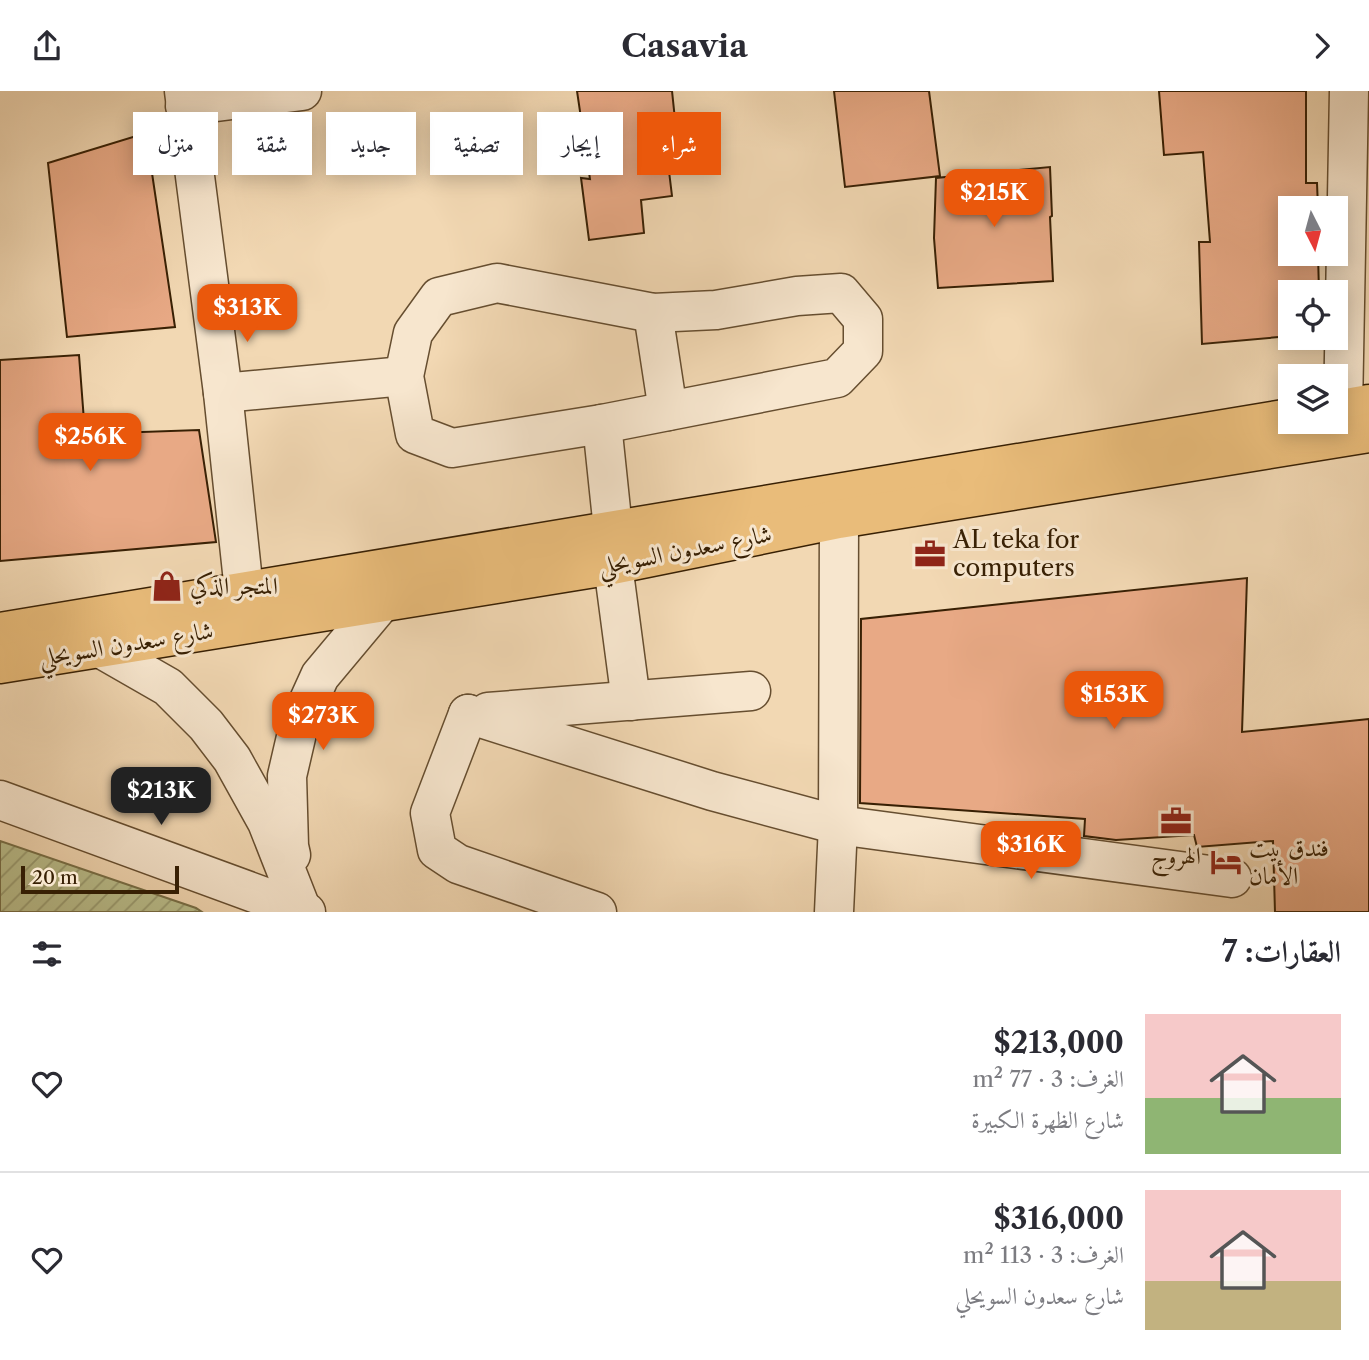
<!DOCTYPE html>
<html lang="ar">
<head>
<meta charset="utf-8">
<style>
	:root { --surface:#fff; --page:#f2f2f3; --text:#2b2b33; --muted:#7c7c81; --line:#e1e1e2; --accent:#ea580c }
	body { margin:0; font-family:"Libre Caslon Text",Amiri,serif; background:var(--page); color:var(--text); direction:rtl; height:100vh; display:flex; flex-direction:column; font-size:26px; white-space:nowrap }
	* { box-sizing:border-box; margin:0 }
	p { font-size:23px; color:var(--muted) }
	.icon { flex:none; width:38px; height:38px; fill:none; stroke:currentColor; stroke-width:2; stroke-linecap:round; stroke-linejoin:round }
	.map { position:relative; height:821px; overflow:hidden; direction:ltr }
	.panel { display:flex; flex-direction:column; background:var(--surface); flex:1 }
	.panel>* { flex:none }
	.top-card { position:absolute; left:21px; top:21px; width:700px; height:63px; direction:rtl; display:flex; gap:14px }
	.needle { width:46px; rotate:174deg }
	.tools { position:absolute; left:1278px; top:105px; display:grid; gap:14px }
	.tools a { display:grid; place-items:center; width:70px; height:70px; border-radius:0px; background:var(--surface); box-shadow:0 4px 18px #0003; font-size:35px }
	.scale { position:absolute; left:21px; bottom:18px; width:158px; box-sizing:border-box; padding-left:7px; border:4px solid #382004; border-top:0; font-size:19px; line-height:24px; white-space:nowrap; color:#382004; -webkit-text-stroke:5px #f7e6ce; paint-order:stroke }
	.price { position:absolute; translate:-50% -60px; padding:0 16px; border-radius:14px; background:var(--accent); color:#fff; font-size:23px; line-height:46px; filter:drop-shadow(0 2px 4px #0008) }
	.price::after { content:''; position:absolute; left:50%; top:42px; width:21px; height:16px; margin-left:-10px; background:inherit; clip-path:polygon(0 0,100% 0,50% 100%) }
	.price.on { background:#222; color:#fff }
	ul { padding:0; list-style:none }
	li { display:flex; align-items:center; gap:21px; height:175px; padding:0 28px }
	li+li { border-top:2px solid var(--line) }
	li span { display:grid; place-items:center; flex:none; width:196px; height:140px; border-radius:0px; color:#555 }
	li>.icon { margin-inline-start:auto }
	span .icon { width:84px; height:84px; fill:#fffc; stroke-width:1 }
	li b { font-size:30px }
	h2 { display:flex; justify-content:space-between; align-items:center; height:84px; padding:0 28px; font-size:30px }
	.tag { padding:0 24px; border-radius:0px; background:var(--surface); box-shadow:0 4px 18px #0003; font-size:24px; line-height:63px }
	.tag.on { background:var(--accent); color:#fff }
	header { display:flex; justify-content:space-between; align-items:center; height:91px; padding:0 28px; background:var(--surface); font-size:32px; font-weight:700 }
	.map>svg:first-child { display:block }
	.garden { fill:url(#garden-furrows); stroke:#797048; stroke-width:2 }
	.building { fill:#e8a985; stroke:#382004; stroke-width:2 }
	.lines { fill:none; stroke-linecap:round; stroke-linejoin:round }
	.minor-casing { stroke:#664e30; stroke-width:41 }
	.major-casing { stroke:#382004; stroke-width:41 }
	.minor { stroke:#f7e6ce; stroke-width:38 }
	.major { stroke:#e9bc7a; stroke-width:38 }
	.labels { text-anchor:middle; stroke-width:6; stroke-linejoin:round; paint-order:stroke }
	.poi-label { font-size:24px; fill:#382004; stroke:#f7e6ce; text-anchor:start }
	.street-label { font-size:24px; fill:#382004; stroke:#f7e6ce }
</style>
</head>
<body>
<header><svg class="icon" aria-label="forward" viewBox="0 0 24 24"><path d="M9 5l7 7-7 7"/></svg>Casavia<svg class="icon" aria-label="share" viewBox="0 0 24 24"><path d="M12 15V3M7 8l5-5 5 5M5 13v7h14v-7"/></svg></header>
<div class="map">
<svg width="1369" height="821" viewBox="0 0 1369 821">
	<defs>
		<pattern id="garden-furrows" width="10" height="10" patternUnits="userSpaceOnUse" patternTransform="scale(1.75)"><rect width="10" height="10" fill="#babf8d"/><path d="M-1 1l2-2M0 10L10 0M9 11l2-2" fill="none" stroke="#989b71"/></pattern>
	</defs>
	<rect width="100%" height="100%" fill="#f2d8b3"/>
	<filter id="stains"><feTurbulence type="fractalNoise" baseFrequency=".00286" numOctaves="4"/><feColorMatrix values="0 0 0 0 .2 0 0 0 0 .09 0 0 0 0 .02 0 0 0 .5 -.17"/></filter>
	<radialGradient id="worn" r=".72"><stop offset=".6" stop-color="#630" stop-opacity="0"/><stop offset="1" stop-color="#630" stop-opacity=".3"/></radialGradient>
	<path class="garden" d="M0,750L196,817L202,821H0Z"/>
	<g class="building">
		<path d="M577,0H672L676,38L664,39L672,105L641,109L644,142L589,149L581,87L590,88Z"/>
		<path d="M834,0H929L940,85L845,96Z"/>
		<path d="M1159,0H1306V92H1317L1318,117H1290V163H1318L1319,201H1290V245L1202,253L1199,151H1210L1203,61L1164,64Z"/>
		<path d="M146,42L175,236L67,246L48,72Z"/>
		<path d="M1050,76L1052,125L1050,126L1053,190L938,197L934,147L936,87Z"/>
		<path d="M79,264L85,343L199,339L216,451L0,470V269Z"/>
		<path d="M1247,487L1242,641L1369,628V821H1275L1273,750L1197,756L1194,744L1116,749L1084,745L1085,728L860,712L861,528Z"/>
	</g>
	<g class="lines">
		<defs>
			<g id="minor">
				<path d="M184,0L223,302L244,500"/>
				<path d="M185,15L302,0"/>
				<path d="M497,192L653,222L716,219L797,205L841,202L863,228V260L837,287L602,333L452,357L415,343L404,285L413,242L439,206Z"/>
				<path d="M653,222L668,320"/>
				<path d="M223,302L404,285"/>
				<path d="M1343,318L1349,0"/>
				<path d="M602,333L613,438"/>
				<path d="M613,474L631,610"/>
				<path d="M100,557L168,596L206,634L232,668L267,731L302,820"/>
				<path d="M488,621L751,600"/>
				<path d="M468,623L712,700L838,734L1232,787"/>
				<path d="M468,623L430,722L437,759L458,773L597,821"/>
				<path d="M0,709L306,821"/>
				<path d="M291,764L289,755L287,685L300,629L320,585L381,512"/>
				<path d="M834,821L838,734L839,428"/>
			</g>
			<g id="major">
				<path d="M1335,319L1369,313"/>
				<path d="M0,541L1290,327"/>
				<path d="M0,573L613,474L839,428L1369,342"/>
			</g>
		</defs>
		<use href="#minor" class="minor-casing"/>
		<use href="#major" class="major-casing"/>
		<use href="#minor" class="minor"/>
		<use href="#major" class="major"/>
	</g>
	<defs>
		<symbol id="office-bare" viewBox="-9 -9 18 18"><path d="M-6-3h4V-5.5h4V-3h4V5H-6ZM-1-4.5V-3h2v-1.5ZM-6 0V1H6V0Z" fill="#8f2418" stroke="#f7e6ce" stroke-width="2.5" paint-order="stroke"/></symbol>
		<symbol id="shop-bare" viewBox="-9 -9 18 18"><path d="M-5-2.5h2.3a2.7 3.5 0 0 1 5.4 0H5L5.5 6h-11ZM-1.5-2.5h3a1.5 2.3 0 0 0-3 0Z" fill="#8f2418" stroke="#f7e6ce" stroke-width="2.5" paint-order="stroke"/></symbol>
		<symbol id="hotel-bare" viewBox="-9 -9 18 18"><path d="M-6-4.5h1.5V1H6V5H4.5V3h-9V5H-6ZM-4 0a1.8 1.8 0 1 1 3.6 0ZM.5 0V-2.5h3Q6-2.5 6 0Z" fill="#8f2418" stroke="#f7e6ce" stroke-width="2.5" paint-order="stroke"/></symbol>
	</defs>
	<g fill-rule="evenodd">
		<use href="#office-bare" x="908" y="441" width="44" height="44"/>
		<use href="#shop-bare" x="145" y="473" width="44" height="44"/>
		<use href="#office-bare" x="1154" y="708" width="44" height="44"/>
		<use href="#hotel-bare" x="1204" y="749" width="44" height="44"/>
	</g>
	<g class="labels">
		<g class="poi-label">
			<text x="953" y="457">AL teka for<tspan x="953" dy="28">computers</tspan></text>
			<text x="190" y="503">المتجر الذكي</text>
			<text x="1249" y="765">فندق بيت<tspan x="1249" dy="28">الأمان</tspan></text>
			<text x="1176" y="773" text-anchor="middle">الهروج</text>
		</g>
		<g class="street-label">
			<text transform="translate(685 459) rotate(-11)" y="8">شارع سعدون السويحلي</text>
			<text transform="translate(126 553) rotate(-9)" y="8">شارع سعدون السويحلي</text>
		</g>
	</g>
	<rect width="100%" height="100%" filter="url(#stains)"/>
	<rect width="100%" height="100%" fill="url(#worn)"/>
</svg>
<div class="tools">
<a><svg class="needle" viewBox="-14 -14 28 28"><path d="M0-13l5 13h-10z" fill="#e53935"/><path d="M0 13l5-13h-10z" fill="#7c7c81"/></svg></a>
<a><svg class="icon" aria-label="locate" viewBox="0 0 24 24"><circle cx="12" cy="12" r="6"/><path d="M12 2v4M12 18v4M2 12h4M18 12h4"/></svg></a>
<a><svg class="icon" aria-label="layers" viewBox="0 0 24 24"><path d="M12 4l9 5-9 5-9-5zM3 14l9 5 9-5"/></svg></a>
</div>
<div class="scale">20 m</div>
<b class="price" style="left:994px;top:138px">$215K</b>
<b class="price" style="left:247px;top:253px">$313K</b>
<b class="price" style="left:90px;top:382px">$256K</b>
<b class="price" style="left:1114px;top:640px">$153K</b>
<b class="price" style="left:323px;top:661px">$273K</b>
<b class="price on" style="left:161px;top:736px">$213K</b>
<b class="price" style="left:1031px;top:790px">$316K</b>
<div class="top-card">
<a class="tag on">شراء</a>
<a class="tag">إيجار</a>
<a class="tag">تصفية</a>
<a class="tag">جديد</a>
<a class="tag">شقة</a>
<a class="tag">منزل</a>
</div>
</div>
<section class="panel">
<h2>العقارات: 7<svg class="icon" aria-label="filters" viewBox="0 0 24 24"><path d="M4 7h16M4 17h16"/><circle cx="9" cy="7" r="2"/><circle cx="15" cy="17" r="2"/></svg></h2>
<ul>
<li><span style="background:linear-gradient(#f6c9c9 60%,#8fb573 0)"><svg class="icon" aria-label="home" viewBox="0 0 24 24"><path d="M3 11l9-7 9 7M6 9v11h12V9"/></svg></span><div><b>$213,000</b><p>الغرف: 3 · 77 m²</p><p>شارع الظهرة الكبيرة</p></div><svg class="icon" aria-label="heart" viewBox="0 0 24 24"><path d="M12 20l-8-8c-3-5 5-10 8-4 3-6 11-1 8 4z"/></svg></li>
<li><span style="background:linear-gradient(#f6c9c9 65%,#c2b280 0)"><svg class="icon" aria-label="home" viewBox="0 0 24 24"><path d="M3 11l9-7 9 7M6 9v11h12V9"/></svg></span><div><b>$316,000</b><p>الغرف: 3 · 113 m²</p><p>شارع سعدون السويحلي</p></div><svg class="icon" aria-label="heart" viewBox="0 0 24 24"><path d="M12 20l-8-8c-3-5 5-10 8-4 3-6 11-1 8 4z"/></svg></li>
</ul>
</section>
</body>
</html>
